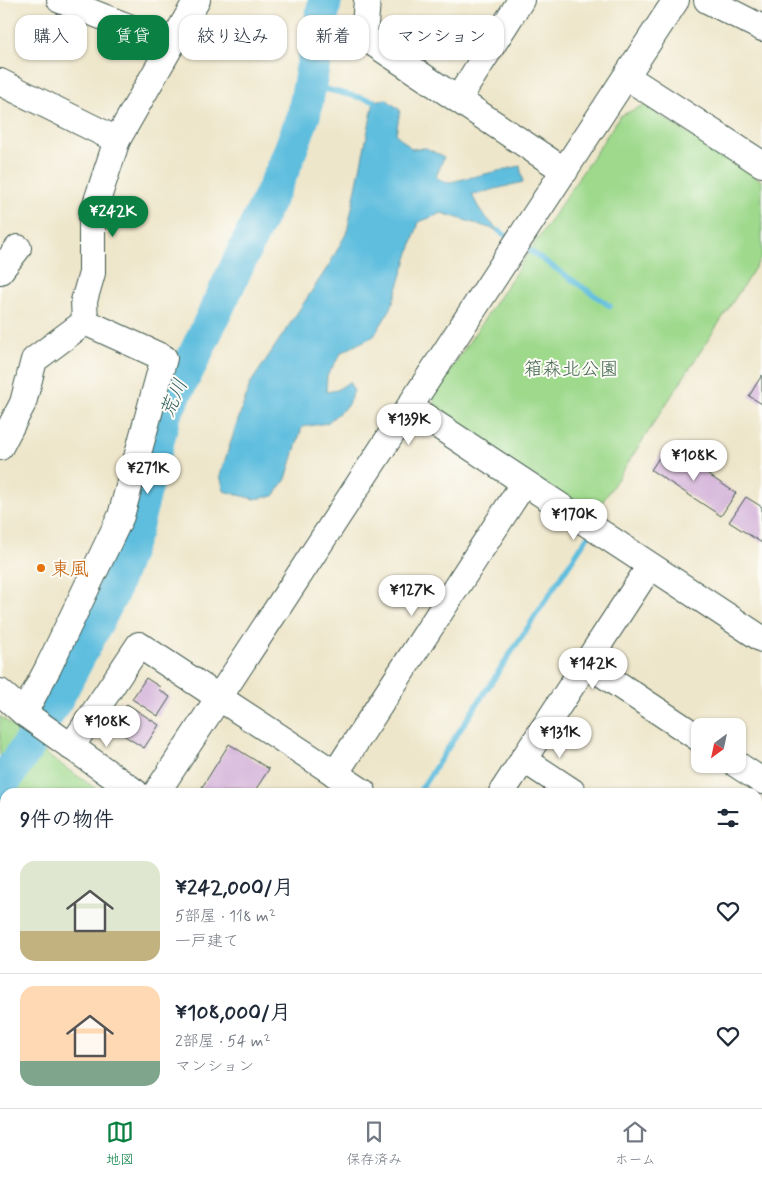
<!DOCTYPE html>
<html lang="ja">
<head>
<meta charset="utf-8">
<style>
	:root { --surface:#fff; --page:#f6f6f7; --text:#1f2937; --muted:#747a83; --line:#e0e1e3; --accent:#0b8043 }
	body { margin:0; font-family:Mynerve,"Klee One",sans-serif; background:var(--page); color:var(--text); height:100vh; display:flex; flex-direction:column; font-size:19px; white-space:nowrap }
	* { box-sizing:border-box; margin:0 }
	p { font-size:16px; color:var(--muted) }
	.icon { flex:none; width:28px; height:28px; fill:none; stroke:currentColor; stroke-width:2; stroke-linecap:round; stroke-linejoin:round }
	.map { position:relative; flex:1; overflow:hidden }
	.details { position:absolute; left:0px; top:788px; width:762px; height:321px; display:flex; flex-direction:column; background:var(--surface); border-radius:15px 15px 0 0; box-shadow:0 1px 4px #0004 }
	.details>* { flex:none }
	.hud { position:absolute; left:15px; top:15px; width:500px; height:45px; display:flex; gap:10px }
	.needle { width:32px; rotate:213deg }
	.controls { position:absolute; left:691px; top:718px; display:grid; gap:10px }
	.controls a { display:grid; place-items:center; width:55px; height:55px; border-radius:10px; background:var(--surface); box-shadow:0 1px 4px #0004; font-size:25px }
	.price { position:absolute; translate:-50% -42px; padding:0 11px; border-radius:18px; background:#fff; color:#222; font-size:16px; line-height:32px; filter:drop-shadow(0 1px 2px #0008) }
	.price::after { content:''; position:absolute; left:50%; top:30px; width:15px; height:11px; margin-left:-8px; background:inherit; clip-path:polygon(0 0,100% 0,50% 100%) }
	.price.selected { background:var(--accent); color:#fff }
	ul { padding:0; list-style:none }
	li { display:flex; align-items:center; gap:15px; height:125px; padding:0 20px }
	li+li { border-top:1px solid var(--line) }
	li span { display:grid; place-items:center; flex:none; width:140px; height:100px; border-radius:15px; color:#555 }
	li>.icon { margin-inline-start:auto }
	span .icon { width:60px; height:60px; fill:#fffc; stroke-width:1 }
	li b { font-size:21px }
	h2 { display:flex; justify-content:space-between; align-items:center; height:60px; padding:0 20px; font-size:21px }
	.pill { padding:0 18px; border-radius:15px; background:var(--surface); box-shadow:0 1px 4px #0004; font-size:18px; line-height:45px }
	.pill.selected { background:var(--accent); color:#fff }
	.tab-bar { display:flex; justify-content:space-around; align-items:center; height:70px; border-top:1px solid var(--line); background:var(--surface); font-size:14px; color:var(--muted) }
	.tab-bar a { display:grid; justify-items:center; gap:2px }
	.tab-bar .selected { color:var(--accent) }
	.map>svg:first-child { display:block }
	.green { fill:#9ed98c; stroke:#5e8b60 }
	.water { fill:#5fbede; stroke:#3f7e89 }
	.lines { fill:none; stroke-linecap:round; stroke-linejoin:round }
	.stream { stroke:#5fbede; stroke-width:5.5 }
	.river { stroke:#5fbede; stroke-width:34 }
	.building { fill:#d5b5da }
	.minor-casing { stroke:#3e564a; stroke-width:28 }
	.minor { stroke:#fff; stroke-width:26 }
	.food-dot { fill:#e8710a; stroke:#fdfcf7; stroke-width:2 }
	.labels { text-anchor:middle; stroke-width:4; stroke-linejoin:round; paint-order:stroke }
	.park-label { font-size:19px; fill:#3f644a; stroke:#fdfcf7 }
	.food-label { font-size:19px; fill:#c56008; stroke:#fdfcf7; text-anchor:start }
	.water-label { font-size:20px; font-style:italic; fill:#2f5d5e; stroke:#fdfcf7 }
</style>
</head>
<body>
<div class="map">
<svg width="762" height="1108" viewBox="0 0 762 1108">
	<rect width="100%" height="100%" fill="#fdfcf7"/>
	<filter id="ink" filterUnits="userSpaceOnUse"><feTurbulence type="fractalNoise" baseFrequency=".02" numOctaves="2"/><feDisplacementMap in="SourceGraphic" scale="10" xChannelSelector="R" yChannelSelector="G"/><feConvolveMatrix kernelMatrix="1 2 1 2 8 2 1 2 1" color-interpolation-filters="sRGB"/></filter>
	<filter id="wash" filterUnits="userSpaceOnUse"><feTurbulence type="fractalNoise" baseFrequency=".0096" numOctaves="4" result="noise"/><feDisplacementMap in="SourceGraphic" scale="20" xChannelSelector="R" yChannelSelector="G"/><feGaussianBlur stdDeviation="1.12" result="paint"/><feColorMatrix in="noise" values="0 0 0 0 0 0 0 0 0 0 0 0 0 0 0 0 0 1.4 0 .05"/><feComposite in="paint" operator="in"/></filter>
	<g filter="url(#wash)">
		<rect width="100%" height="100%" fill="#eee6ca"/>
		<g class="green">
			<path d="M644,105L762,181V257L594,515L438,416L433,396L620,116Z"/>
			<path d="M0,716L54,760L101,792H5V1104H581L588,1108H0Z"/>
		</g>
		<path class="water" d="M386,99L400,110L396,134L412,149L426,148L444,157L436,177L446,183L520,166L523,182L472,195L481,212L499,231L442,213L419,222L391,308L374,336L342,352L327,376L326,392L337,390L349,382L354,391L347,406L327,423L302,427L286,479L274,496L254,499L224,491L220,475L250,384L329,265L347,232L374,101Z"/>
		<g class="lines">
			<g class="stream">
				<path d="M309,85L374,101"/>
				<path d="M499,231L511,239"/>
				<path d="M523,246L610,306"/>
				<path d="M419,792L590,533"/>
				<path d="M530,1104L537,1108"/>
			</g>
			<path class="river" d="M0,787L26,749L57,698L111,595L135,530L164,415L190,365L284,167L304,114L325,0"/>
		</g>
		<g id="blocks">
			<g class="building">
				<path d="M762,375V404L749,396Z"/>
				<path d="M666,447L736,493L721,516L651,470Z"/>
				<path d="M746,497L762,507V543L729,522Z"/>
				<path d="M146,678L160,687L158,689L170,697L158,716L132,699Z"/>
				<path d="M127,704L159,725L144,748L112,728Z"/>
				<path d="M229,744L269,769L254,792H199Z"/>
				<path d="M695,1104H749L756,1108H700Z"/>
			</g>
		</g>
	</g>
	<g filter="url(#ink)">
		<use href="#blocks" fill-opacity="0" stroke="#3e564a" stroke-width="1"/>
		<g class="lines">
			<defs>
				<g id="minor">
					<path d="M60,0L172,44"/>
					<path d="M367,0L364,37L565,171"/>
					<path d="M707,0L762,28"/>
					<path d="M627,77L762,164"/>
					<path d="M0,82L117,140"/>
					<path d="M458,99L521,0"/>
					<path d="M0,271L18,248"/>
					<path d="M410,407L762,639"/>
					<path d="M0,447L23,403L34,360L85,322L84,301L92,273V216L117,140L197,0"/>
					<path d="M586,663L700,739"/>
					<path d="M0,692L24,713L135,792"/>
					<path d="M24,713L48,668L121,516L164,358L85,322"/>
					<path d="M71,747L139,645L363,792"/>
					<path d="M523,759L573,792"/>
					<path d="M736,764L762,781"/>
					<path d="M335,774L524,483"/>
					<path d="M157,792L676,0"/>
					<path d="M502,792L650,566"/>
					<path d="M758,914L762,917"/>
					<path d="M758,1032L762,1026"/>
					<path d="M758,1055L762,1058"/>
					<path d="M608,1104L615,1108"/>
				</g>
			</defs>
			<use href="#minor" class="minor-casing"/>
			<use href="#minor" class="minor"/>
		</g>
	</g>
	<circle class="food-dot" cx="41" cy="568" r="5"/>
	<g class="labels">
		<g class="park-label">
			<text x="571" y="375">箱森北公園</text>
		</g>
		<g class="food-label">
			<text x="51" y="575">東風</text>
		</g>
		<g class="water-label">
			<text transform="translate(173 398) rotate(-66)" y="7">荒川</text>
		</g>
	</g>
</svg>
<div class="controls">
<a><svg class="needle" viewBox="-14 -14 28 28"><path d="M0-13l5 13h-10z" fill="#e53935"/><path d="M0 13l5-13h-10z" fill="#747a83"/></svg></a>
</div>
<b class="price selected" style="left:113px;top:238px">¥242K</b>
<b class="price" style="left:409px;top:446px">¥139K</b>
<b class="price" style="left:694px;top:482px">¥108K</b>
<b class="price" style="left:148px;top:495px">¥271K</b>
<b class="price" style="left:574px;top:541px">¥170K</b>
<b class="price" style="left:412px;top:617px">¥127K</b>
<b class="price" style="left:593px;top:690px">¥142K</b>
<b class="price" style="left:107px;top:748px">¥108K</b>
<b class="price" style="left:560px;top:759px">¥131K</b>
<div class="hud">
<a class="pill">購入</a>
<a class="pill selected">賃貸</a>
<a class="pill">絞り込み</a>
<a class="pill">新着</a>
<a class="pill">マンション</a>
</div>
<section class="details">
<h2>9件の物件<svg class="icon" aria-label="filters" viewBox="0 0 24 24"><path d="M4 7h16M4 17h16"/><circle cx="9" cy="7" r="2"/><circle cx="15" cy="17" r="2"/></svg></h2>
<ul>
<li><span style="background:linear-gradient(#dfe7d0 70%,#c2b280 0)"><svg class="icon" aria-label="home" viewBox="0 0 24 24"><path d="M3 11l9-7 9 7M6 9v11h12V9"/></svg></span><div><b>¥242,000/月</b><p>5部屋 · 118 m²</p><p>一戸建て</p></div><svg class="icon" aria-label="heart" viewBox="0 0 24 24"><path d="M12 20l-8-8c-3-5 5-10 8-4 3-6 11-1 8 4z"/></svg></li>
<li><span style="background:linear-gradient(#ffd9b3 75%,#7fa58c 0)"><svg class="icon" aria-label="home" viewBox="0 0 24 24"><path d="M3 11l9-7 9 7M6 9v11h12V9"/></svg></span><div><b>¥108,000/月</b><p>2部屋 · 54 m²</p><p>マンション</p></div><svg class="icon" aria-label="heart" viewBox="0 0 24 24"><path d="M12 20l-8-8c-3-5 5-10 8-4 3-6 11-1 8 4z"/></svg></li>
</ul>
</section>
</div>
<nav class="tab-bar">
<a class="selected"><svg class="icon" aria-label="map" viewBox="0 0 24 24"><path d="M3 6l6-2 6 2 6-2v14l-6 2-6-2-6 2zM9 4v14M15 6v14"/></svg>地図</a>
<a><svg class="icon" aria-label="saved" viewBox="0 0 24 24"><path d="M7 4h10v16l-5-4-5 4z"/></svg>保存済み</a>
<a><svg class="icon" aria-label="home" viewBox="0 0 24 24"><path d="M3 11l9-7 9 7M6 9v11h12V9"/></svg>ホーム</a>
</nav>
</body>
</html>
